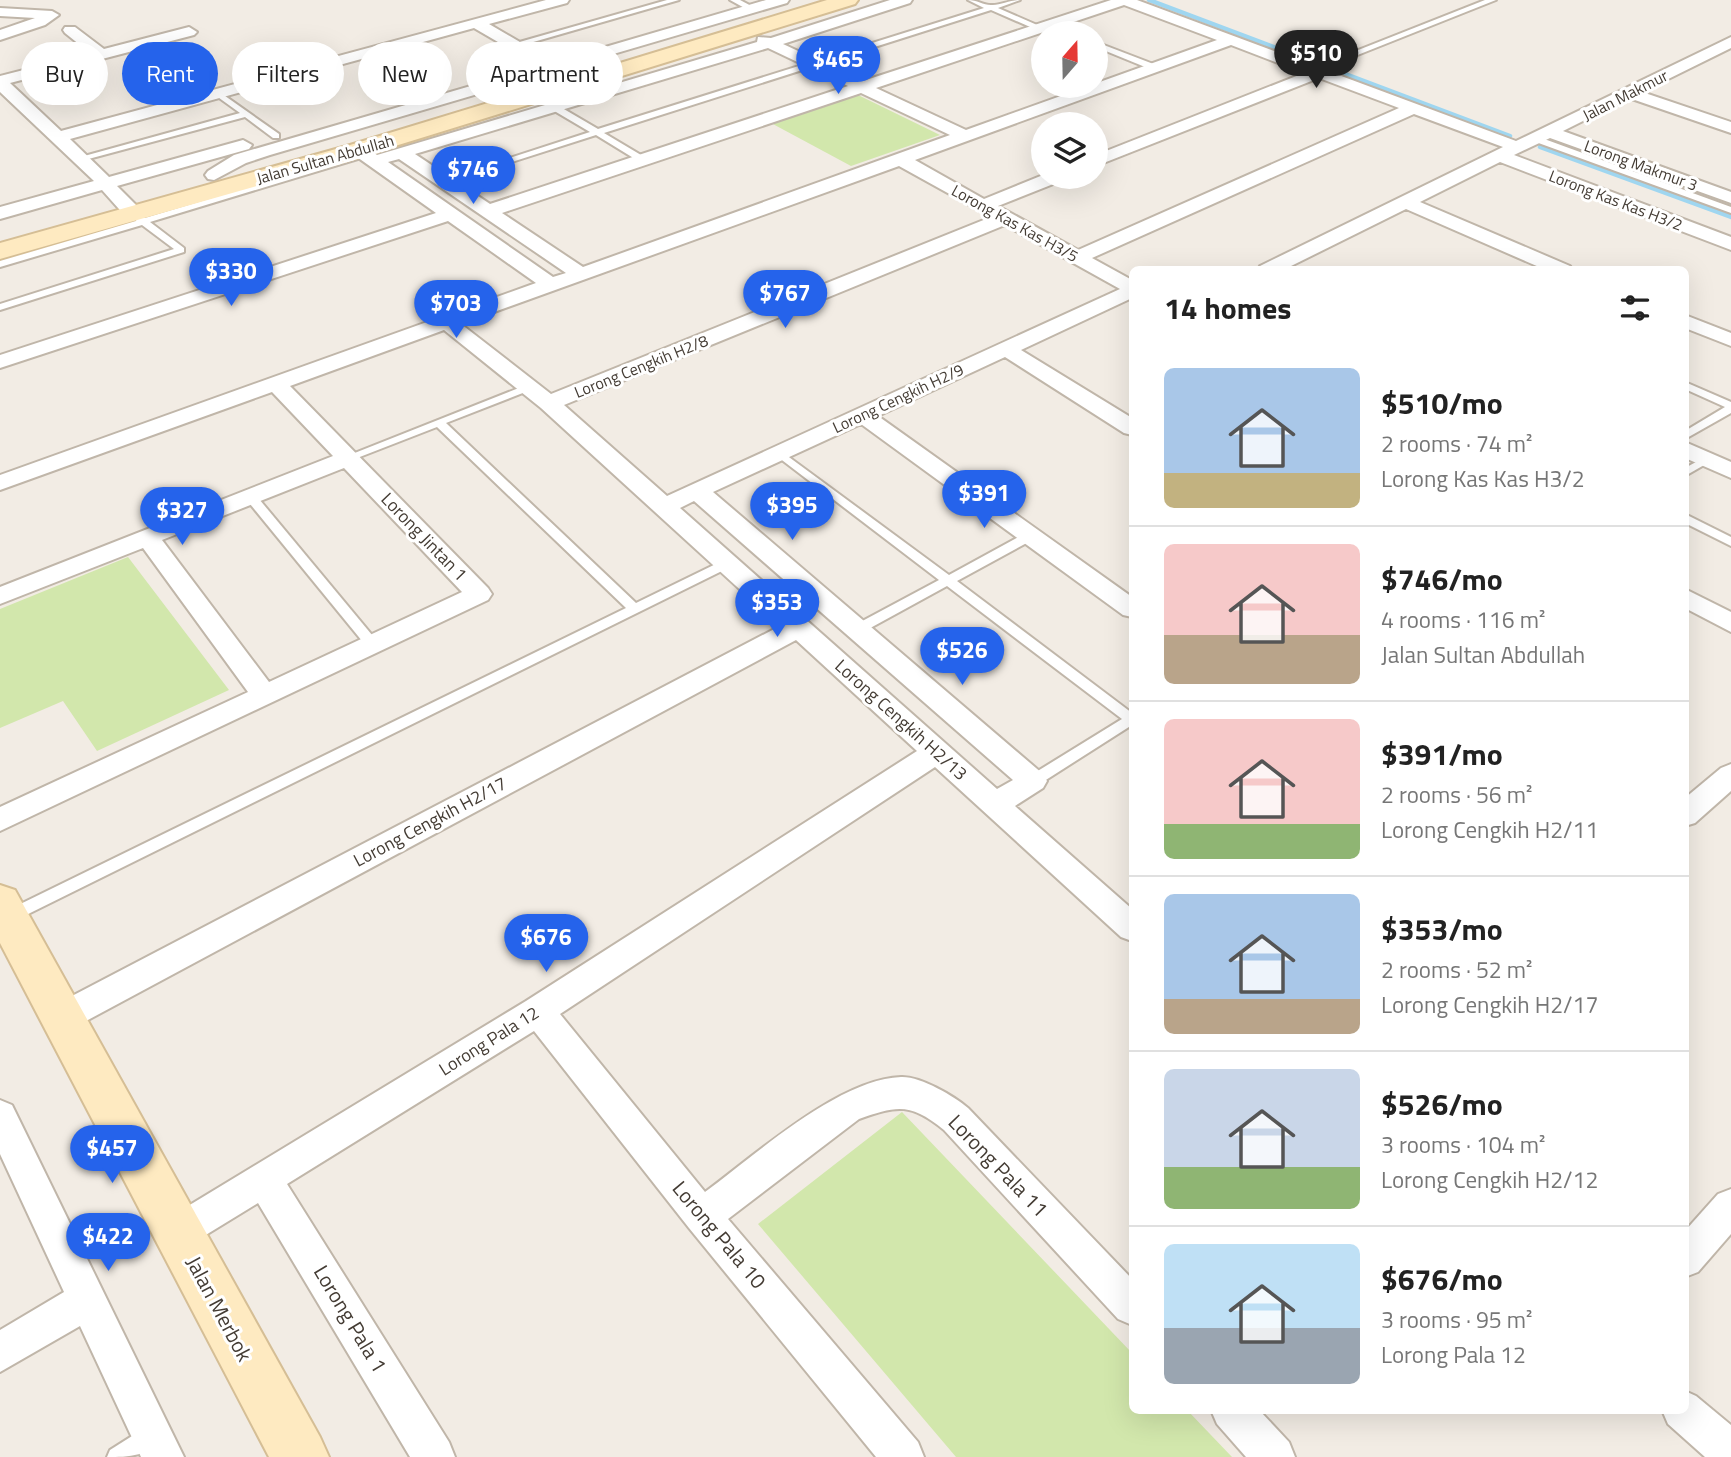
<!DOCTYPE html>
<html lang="en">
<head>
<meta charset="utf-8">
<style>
	:root { --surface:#fff; --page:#f6f6f6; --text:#222; --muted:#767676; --line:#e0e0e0; --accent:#2563eb }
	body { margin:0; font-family:"Titillium Web",sans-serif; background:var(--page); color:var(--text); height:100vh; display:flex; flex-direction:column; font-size:26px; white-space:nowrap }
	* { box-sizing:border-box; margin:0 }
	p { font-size:23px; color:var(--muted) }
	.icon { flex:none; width:38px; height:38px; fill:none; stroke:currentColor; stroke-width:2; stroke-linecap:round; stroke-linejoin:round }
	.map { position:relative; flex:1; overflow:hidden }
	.side { position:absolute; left:1129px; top:266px; width:560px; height:1148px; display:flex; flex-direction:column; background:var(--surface); border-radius:10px; box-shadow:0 7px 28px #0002 }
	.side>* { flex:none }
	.hud { position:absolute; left:21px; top:42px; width:665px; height:63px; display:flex; gap:14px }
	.needle { width:46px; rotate:20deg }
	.controls { position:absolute; left:1031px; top:21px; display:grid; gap:14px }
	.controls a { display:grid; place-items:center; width:77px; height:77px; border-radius:50%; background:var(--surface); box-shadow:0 7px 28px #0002; font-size:35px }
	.price { position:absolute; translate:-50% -60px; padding:0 16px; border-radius:24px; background:var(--accent); color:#fff; font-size:23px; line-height:46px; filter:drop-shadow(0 2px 4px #0008) }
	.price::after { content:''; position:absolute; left:50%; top:42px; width:21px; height:16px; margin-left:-10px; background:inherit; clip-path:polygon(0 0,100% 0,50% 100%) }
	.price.active { background:#222; color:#fff }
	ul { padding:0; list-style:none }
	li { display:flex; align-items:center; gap:21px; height:175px; padding:0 35px }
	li+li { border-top:2px solid var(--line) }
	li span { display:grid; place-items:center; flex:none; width:196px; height:140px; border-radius:10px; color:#555 }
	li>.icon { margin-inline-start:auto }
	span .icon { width:84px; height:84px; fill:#fffc; stroke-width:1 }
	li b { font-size:30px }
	h2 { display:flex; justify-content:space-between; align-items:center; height:84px; padding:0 35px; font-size:30px }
	.pill { padding:0 24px; border-radius:32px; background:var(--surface); box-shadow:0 7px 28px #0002; font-size:24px; line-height:63px }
	.pill.active { background:var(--accent); color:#fff }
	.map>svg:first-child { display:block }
	.green { fill:#d2e7ac }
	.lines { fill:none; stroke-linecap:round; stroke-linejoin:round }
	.stream { stroke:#9fd6f0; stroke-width:4.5 }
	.lane-casing { stroke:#c0b6a9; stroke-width:4 }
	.street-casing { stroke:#c0b6a9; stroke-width:4 }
	.secondary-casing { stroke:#d5be95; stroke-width:4 }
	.lane { fill:#fff; fill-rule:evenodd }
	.street { fill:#fff; fill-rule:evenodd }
	.secondary { fill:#feeac1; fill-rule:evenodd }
	.labels { text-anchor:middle; stroke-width:6; stroke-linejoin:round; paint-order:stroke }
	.far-street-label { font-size:16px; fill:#443c34; stroke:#fff }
	.street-label { font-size:18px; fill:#443c34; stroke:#fff }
	.near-street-label { font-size:21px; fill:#443c34; stroke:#fff }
</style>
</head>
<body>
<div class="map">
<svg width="1731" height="1457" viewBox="0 0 1731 1457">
	<rect width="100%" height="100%" fill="#f2ece4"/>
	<g class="green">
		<path d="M856,94L940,135L851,166L771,123Z"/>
		<path d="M128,557L229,690L97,751L63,701L0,728V609Z"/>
		<path d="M902,1112L1132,1353V1410L1188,1411L1232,1457H956L758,1224Z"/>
	</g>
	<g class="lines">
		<g class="stream">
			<path d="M1149,0L1510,136"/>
			<path d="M1540,147L1731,217"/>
		</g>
		<defs>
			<g id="lane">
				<path d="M667,0H679L516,47L509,45Z"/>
				<path d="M730,0H740L757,9L750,11Z"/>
				<path d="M968,0C977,0 983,5 991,5C999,6 1010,0 1020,0L998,8L1044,28L1037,30L991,10L604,133L646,158V162H640L596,135L446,183L439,181L590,132L551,109V105H557L598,129L984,8Z"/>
				<path d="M1485,0H1496L1345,60L1338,58Z"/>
				<path d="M1046,23H1052L1073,33H1063L1046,27Z"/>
				<path d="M1096,42L1156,65L1157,67L1150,69L1096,47Z"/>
				<path d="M218,91L279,134V138H273L245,117L81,161L77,158L240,113L215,95L214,93Z"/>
				<path d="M1536,136L1731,207V213L1533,141V137Z"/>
				<path d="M364,153L371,155L150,222L184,248V252L0,310V304L174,249L142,225L0,267V261L136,221L137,217L145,218Z"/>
				<path d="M1685,382L1731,402V413L1685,439V431L1725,407L1685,389Z"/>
				<path d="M529,384L533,385V389L446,423L636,603L724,560H732L734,563L732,566L16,920L10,922L4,920L2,916L4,912L626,608L437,427L352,460H344L342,458Z"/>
				<path d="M778,449L949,575L1026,533H1034L1036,536L1034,539L957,581L1132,713V725L1038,785H1028L1026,781L1028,777L1122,719L947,586L863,632H853L851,629L853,626L939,580L774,454L772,452Z"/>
				<path d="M1707,456L1711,457V461L1685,476V468Z"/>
				<path d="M250,492L254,493L377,641L379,644L377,647H367L246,499L244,496Z"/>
				<path d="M1685,514L1731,537V546L1685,523Z"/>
				<path d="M151,1424L158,1427L161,1434C152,1457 128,1457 107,1457L110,1450Z"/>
			</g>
			<g id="street">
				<path d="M546,0H569L567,3L489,24L554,62L766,0H789L787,3L270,155L246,163L214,180L208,179L205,175L208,171L234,155L539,66L474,28L70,139L109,177L243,140L252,145L249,149L117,186L141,210L143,214L141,218H127L102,190L0,219V207L94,181L0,92V76L90,53L65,33L63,30L65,27H75L104,49L189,27L197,32L194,35L10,83L61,131Z"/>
				<path d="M890,0H912L910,3L783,44L863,81L1111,0H1137L1516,141L1731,37V48L1642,92L1731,122V133L1629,98L1563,131L1731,192V203L1550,138L1514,155L1731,237V250L1500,162L1420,202L1570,266L1572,270H1546L1406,209L1283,270H1258L1260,266L1503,147L1414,114L1092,258L1132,280V298L1021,350L1132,418V435L1124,433L1005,357L878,416L1132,597V617L1123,615L861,424L713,492L1043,774L1047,781L1043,788L1015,806L1132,909V941L1121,937L935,767L560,1014L705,1192C755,1155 839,1079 901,1077C920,1076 954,1096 968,1108L1132,1279V1325L1118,1319L944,1130C911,1103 898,1105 859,1119L728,1219L918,1442L924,1457H876L689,1228L534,1031L287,1184L449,1442L455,1457H410L258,1203L191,1244L178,1250L165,1244L159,1232L165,1220L526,1001L917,751L796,640L73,1028L61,1032L49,1028L44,1018L49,1008L780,626L541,408L444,330L290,386L488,588L492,594L488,600L0,831V807L248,692L143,548L0,604V587L333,456L272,392L0,490V475L536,283L448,221L0,368V355L436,213L357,157L354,153L357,149H369L377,155L757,42L758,37L771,38ZM1124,5L1217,40L966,130L876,88ZM1231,45L1304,73L1096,155V166L1319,78L1399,108L1078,250L998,206L1061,181L1064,177L1043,175L984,199L915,160ZM768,48L848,86L490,204L415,154ZM861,93L950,135L583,267L502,213ZM399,159L566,273L553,277L388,162ZM899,166L991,217L551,394L461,324ZM1005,225L1120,289L667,496L564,405ZM344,468L462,592L269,682L162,540ZM694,501L1013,780L997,789L680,508Z"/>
				<path d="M0,8L52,11L59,15L45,25L0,40V30L35,18L0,16Z"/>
				<path d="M1685,315L1731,333V346L1685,328Z"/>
				<path d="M1685,442L1731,462V478L1685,458Z"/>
				<path d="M1685,589L1731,612V632L1685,608Z"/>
				<path d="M1731,764V791L1695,823L1685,826V798L1721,768Z"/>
				<path d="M0,1100L12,1105L184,1457H141L80,1326L0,1372V1330L64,1292L0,1154Z"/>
				<path d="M1731,1189V1234L1698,1272L1685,1277V1231L1718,1194Z"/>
				<path d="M1685,1391L1696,1396L1731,1425V1457H1705L1668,1424L1662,1410H1685Z"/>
				<path d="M1211,1410H1259L1289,1442L1295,1457H1246L1217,1424Z"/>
			</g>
			<g id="secondary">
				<path d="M827,0H858L855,4L366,155L0,259V243L350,145Z"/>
				<path d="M0,885L15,890L320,1437L329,1457H269L0,943Z"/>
			</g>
		</defs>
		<use href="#lane" class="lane-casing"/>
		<use href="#street" class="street-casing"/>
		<use href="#secondary" class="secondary-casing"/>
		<use href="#lane" class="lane"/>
		<use href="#street" class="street"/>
		<use href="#secondary" class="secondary"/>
	</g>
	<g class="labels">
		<g class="far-street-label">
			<text transform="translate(1625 95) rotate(-27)" y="6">Jalan Makmur</text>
			<text transform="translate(325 159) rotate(-16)" y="6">Jalan Sultan Abdullah</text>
			<text transform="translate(1641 165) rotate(20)" y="6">Lorong Makmur 3</text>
			<text transform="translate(1616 200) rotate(21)" y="6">Lorong Kas Kas H3/2</text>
			<text transform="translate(1015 223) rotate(29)" y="6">Lorong Kas Kas H3/5</text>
			<text transform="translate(641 366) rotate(-22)" y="6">Lorong Cengkih H2/8</text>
			<text transform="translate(898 398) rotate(-25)" y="6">Lorong Cengkih H2/9</text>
		</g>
		<g class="street-label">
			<text transform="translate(424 537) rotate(46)" y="6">Lorong Jintan 1</text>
			<text transform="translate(901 720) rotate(42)" y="6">Lorong Cengkih H2/13</text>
			<text transform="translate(430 822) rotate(-28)" y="6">Lorong Cengkih H2/17</text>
			<text transform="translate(489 1041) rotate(-32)" y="6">Lorong Pala 12</text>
		</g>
		<g class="near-street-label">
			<text transform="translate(998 1166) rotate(46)" y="7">Lorong Pala 11</text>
			<text transform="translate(719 1235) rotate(50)" y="7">Lorong Pala 10</text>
			<text transform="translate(219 1309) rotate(62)" y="7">Jalan Merbok</text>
			<text transform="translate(350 1319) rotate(59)" y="7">Lorong Pala 1</text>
		</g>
	</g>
</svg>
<div class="controls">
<a><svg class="needle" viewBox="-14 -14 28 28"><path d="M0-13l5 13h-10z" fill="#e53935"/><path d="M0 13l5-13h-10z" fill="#767676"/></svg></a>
<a><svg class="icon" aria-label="layers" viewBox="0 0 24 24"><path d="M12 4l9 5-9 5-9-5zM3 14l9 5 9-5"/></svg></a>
</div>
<b class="price active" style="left:1316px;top:90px">$510</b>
<b class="price" style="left:838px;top:96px">$465</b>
<b class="price" style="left:473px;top:206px">$746</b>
<b class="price" style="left:231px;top:308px">$330</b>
<b class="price" style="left:785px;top:330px">$767</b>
<b class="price" style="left:456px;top:340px">$703</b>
<b class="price" style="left:984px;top:530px">$391</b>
<b class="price" style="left:792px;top:542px">$395</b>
<b class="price" style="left:182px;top:547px">$327</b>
<b class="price" style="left:777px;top:639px">$353</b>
<b class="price" style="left:962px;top:687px">$526</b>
<b class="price" style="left:546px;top:974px">$676</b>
<b class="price" style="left:112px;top:1185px">$457</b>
<b class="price" style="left:108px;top:1273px">$422</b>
<div class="hud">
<a class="pill">Buy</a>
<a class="pill active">Rent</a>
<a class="pill">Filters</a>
<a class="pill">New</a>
<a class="pill">Apartment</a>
</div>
<section class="side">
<h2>14 homes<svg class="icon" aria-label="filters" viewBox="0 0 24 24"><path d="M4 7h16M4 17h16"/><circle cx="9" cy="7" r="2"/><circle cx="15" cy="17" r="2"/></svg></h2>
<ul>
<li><span style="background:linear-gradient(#a9c7e8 75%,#c2b280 0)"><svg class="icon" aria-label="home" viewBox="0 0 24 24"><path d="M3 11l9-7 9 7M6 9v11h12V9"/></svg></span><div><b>$510/mo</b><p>2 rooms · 74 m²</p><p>Lorong Kas Kas H3/2</p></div></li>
<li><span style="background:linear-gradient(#f6c9c9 65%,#b9a48a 0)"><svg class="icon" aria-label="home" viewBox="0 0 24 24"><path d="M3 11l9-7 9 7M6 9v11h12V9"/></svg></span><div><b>$746/mo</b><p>4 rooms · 116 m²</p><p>Jalan Sultan Abdullah</p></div></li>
<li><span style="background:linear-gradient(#f6c9c9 75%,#8fb573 0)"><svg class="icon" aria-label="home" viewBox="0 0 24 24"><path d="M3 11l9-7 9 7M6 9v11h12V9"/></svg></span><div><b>$391/mo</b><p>2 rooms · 56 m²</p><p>Lorong Cengkih H2/11</p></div></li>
<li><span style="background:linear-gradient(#a9c7e8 75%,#b9a48a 0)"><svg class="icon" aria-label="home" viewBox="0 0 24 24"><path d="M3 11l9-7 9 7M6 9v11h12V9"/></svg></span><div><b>$353/mo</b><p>2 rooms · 52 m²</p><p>Lorong Cengkih H2/17</p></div></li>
<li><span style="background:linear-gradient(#c9d6e8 70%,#8fb573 0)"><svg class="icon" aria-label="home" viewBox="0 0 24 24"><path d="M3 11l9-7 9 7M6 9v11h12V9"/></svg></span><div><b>$526/mo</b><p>3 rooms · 104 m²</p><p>Lorong Cengkih H2/12</p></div></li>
<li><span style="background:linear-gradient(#bfe0f5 60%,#9aa5b1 0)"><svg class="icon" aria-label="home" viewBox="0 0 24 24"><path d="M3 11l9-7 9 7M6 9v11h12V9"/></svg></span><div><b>$676/mo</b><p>3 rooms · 95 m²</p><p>Lorong Pala 12</p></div></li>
</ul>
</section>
</div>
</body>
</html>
